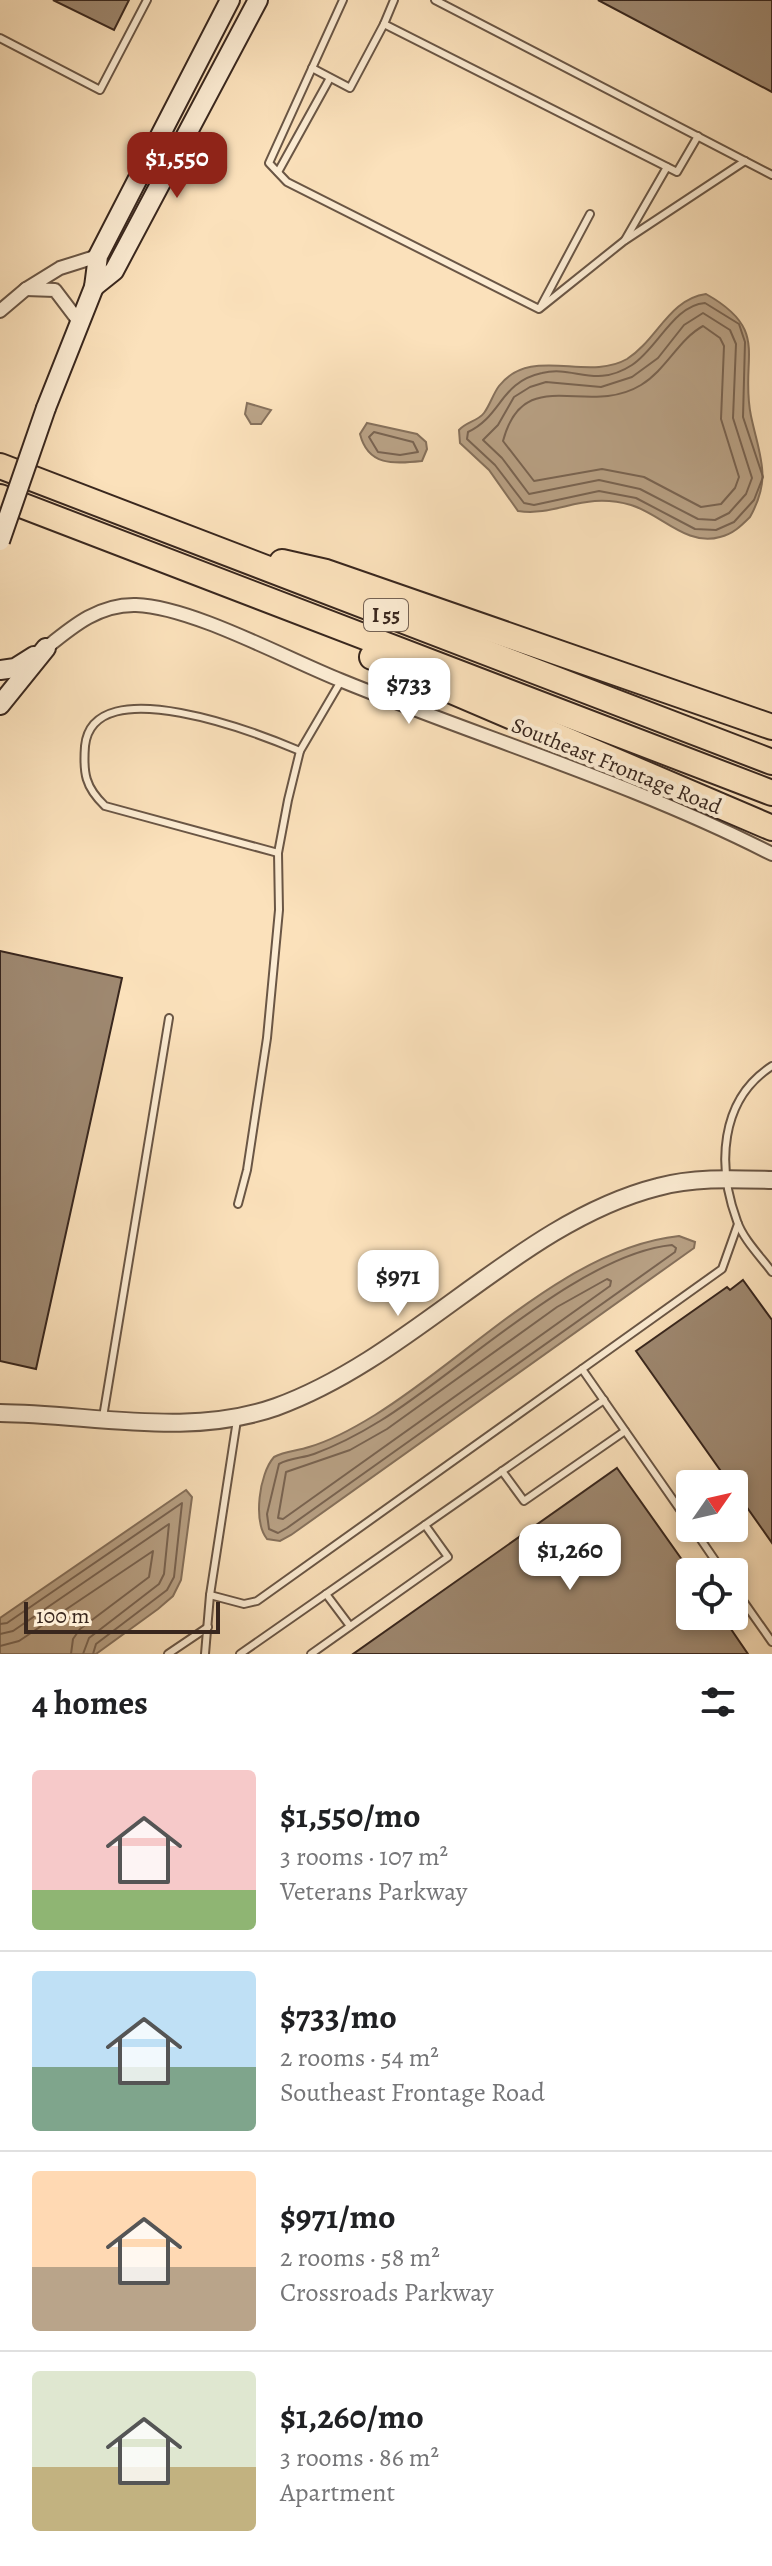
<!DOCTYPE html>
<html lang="en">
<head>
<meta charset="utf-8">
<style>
	:root { --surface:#fff; --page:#f6f6f6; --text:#202124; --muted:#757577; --line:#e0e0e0; --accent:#8f2418 }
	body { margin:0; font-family:Alegreya,serif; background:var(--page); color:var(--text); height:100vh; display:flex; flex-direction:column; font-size:30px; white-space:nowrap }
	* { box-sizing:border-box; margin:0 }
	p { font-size:26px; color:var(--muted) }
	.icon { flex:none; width:44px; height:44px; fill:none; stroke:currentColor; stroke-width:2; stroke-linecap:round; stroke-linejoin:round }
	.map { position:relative; height:1654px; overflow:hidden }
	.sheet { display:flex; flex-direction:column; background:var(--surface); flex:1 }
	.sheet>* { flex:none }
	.needle { width:52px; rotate:56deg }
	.fabs { position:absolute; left:676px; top:1470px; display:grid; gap:16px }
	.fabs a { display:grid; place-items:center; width:72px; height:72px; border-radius:8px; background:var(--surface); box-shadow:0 4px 12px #0003; font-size:40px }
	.scale { position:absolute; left:24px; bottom:20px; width:196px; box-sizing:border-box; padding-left:8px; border:4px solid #39271e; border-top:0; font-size:22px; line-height:28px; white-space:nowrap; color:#39271e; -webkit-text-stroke:6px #fcecd3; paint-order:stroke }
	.price { position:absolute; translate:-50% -68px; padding:0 18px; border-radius:16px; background:#fff; color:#222; font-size:26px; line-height:52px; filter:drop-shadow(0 2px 4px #0008) }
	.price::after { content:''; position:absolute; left:50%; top:48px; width:24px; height:18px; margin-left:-12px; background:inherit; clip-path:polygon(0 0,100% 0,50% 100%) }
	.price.current { background:var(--accent); color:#fff }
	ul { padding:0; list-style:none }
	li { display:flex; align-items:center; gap:24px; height:200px; padding:0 32px }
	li+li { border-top:2px solid var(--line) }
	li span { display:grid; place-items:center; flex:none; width:224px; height:160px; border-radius:8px; color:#555 }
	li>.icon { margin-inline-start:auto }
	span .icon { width:96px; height:96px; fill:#fffc; stroke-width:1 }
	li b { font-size:34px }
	h2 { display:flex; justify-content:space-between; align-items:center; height:96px; padding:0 32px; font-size:34px }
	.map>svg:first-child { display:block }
	.water { fill:#b9a286; stroke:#86715c; stroke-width:2 }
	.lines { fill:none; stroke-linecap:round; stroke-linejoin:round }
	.shore { stroke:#796452; stroke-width:2 }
	.building { fill:#9e8870; stroke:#39271e; stroke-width:2 }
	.service-casing { stroke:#6a5645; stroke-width:10 }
	.minor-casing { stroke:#6a5645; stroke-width:16 }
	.tertiary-casing { stroke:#6a5645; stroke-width:20 }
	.secondary-casing { stroke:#39271e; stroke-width:22 }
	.motorway-casing { stroke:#39271e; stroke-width:28 }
	.service { stroke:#fcecd3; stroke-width:6 }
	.minor { stroke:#fcecd3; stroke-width:12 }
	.tertiary { stroke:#fcecd3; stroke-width:16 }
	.secondary { stroke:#fcecd3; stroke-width:18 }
	.motorway { stroke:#fbe1bb; stroke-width:24 }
	.secondary-bridge-casing { stroke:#39271e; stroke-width:22; stroke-linecap:butt }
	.secondary-bridge { stroke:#fcecd3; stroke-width:18 }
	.labels { text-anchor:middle; stroke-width:8; stroke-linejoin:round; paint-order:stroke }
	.shield { fill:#fcecd3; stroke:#746254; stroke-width:2 }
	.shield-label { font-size:20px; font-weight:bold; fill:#39271e }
	.street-label { font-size:22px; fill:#39271e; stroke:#fcecd3 }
</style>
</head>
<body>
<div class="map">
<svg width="772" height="1654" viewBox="0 0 772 1654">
	<rect width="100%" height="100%" fill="#fbe1bb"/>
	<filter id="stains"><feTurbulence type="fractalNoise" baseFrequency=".0025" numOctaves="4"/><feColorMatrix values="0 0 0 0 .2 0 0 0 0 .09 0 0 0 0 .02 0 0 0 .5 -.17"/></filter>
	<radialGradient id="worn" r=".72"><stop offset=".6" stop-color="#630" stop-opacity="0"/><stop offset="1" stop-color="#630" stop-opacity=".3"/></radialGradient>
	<g class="water">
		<path d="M706,294C772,331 739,358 751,416C760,458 772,478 750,517C741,526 733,534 720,537C687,547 661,514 631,505C582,491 558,517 518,511L489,470L460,443L459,430C466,422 478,421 484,413C490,405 493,394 499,386C531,345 587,382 627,359C657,340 669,299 706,294Z"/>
		<path d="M247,403L271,410L261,424H251L245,414Z"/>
		<path d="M367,423L417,434L426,442L427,449L422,461C393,464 368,466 360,434Z"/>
		<path d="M679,1236L695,1242L694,1248L291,1535L280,1541L267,1539C253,1521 259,1474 274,1457C285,1451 297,1451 309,1447C333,1440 354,1428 375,1415C468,1358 567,1248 679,1236Z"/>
		<path d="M186,1490L192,1497L181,1580L173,1596L158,1609L96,1654H0V1618Z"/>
	</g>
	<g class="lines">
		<g class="shore">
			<path d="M705,303L739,324L745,342L743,417L763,477L754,500L734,522L716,530L695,529L636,498L599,491L534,505L524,503L495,465L467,439L468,432C502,416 500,382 542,373C574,365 595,389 632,365C657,349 674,305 705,303Z"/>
			<path d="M703,313L730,330L736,344L733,418L752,478L746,494L729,513L715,520L698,519L640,489L599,480L529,494L502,458L483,440L498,425L514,397L530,387L546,382L601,387L632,377L658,358L684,325Z"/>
			<path d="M703,326L720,338L724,346L721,419L739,477L735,488L721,504L701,507L644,477L602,469L534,481L503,441C524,362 587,418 641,385C666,370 679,339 703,326Z"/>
			<path d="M374,432L413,442L418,452L400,455L378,452L369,437Z"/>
			<path d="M672,1245L676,1248L675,1252L287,1528L278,1533L269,1529L267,1514L279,1464C290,1458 303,1458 314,1454C338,1445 359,1434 380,1421C460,1372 580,1254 672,1245Z"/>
			<path d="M607,1279L611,1281L610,1286L283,1519L278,1518L286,1472L350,1450L387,1429L557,1307Z"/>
			<path d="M0,1624L7,1623L182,1503L174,1577L167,1590L96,1644L93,1654"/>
			<path d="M0,1634L13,1631L169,1524L164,1574L159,1584L89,1638L83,1654"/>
			<path d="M0,1646L19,1641L153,1551L149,1577L80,1629L73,1639L71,1654"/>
		</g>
	</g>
	<g class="building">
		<path d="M53,0H129L114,30Z"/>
		<path d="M598,0H772V92Z"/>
		<path d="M0,951L122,978L36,1369L0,1361Z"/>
		<path d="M743,1280L772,1320V1543L734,1489V1484H730L636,1351L727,1287L730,1290Z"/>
		<path d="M617,1468L690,1571V1616H722L748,1654H353Z"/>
	</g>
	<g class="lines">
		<defs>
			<g id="service">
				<path d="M343,0L269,163L287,182L539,309L624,241L745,161"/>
				<path d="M394,0L384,24L677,172L698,136"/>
				<path d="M435,0L772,175"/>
				<path d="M0,38L100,90L147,0"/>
				<path d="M312,68L350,88L384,24"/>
				<path d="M278,172L330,78"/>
				<path d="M625,240L667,167"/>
				<path d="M541,306L590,214"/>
				<path d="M278,853L105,806C85,787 83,773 85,746C93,668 260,734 300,751"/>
				<path d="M772,1066C719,1100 717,1167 737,1221C743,1239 761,1257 772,1272"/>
				<path d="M238,1204L247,1170L267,1038L279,910L278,853L288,800L300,751L341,681"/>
				<path d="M103,1417L169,1018"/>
				<path d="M502,1471L524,1501L625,1431"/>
				<path d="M690,1524L582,1369L722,1269L738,1224"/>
				<path d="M693,1528L723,1572"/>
				<path d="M734,1588L772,1642"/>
				<path d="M326,1594L350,1626"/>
				<path d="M210,1595L244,1604L257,1601L582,1369"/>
				<path d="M168,1654L208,1627"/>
				<path d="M205,1654L210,1595L237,1420"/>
				<path d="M240,1654L604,1400"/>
				<path d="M311,1654L448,1557L425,1525"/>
			</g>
			<g id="minor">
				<path d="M0,311L26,289"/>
				<path d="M80,323L55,290L26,289L60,268L98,256"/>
				<path d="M46,648C73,626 99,604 136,605C192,607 285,658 340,680C484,739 633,783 772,854"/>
			</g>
			<path id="tertiary" d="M0,1413C91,1414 188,1438 276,1407C414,1357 520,1222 658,1187C694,1177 735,1179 772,1180"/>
			<g id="secondary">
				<path d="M94,287L114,271L258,0"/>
				<path d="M46,408L94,287L98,256L230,0"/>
				<path d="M0,670L15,668L34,656"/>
				<path d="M0,705L46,648"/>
			</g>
			<g id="motorway">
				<path d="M0,466L772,762"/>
				<path d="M0,497L772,793"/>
				<path d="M282,562L326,572L772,727"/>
				<path d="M372,657L772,828"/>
			</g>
		</defs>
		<use href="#service" class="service-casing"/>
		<use href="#minor" class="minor-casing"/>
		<use href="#tertiary" class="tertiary-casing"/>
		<use href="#secondary" class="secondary-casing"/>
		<use href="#motorway" class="motorway-casing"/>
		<use href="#service" class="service"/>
		<use href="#minor" class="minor"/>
		<use href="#tertiary" class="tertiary"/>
		<use href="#secondary" class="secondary"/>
		<use href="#motorway" class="motorway"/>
		<defs>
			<path id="secondary-bridge" d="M0,541L46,408"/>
		</defs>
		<use href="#secondary-bridge" class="secondary-bridge-casing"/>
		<use href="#secondary-bridge" class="secondary-bridge"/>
	</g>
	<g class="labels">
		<rect class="shield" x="364" y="599" width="44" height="32" rx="6"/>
		<g class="shield-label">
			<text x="386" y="622">I 55</text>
		</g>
		<g class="street-label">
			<text transform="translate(617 765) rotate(22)" y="8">Southeast Frontage Road</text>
		</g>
	</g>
	<rect width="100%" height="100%" filter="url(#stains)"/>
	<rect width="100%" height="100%" fill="url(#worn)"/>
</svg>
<div class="fabs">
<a><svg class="needle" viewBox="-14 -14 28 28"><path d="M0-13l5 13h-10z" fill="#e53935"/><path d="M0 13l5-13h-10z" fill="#757577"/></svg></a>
<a><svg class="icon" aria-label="locate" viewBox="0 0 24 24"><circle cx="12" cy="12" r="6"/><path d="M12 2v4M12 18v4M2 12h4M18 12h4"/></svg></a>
</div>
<div class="scale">100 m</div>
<b class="price current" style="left:177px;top:200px">$1,550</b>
<b class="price" style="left:409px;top:726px">$733</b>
<b class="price" style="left:398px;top:1318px">$971</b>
<b class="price" style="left:570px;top:1592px">$1,260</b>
</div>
<section class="sheet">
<h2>4 homes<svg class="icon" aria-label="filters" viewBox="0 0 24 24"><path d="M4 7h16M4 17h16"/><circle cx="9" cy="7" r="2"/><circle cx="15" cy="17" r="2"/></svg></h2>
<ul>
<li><span style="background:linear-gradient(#f6c9c9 75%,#8fb573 0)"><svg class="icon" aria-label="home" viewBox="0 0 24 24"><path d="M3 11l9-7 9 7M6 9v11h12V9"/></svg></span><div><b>$1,550/mo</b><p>3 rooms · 107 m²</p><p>Veterans Parkway</p></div></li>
<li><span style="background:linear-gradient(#bfe0f5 60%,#7fa58c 0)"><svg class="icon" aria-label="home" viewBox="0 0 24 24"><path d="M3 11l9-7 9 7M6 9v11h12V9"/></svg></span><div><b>$733/mo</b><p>2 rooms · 54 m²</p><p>Southeast Frontage Road</p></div></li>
<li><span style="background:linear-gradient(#ffd9b3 60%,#b9a48a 0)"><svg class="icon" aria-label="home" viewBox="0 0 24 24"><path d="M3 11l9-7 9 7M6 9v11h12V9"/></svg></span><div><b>$971/mo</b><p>2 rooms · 58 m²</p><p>Crossroads Parkway</p></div></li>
<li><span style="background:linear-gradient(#dfe7d0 60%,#c2b280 0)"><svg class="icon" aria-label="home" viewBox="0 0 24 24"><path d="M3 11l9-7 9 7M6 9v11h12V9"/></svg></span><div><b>$1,260/mo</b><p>3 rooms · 86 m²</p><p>Apartment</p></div></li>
</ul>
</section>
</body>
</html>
